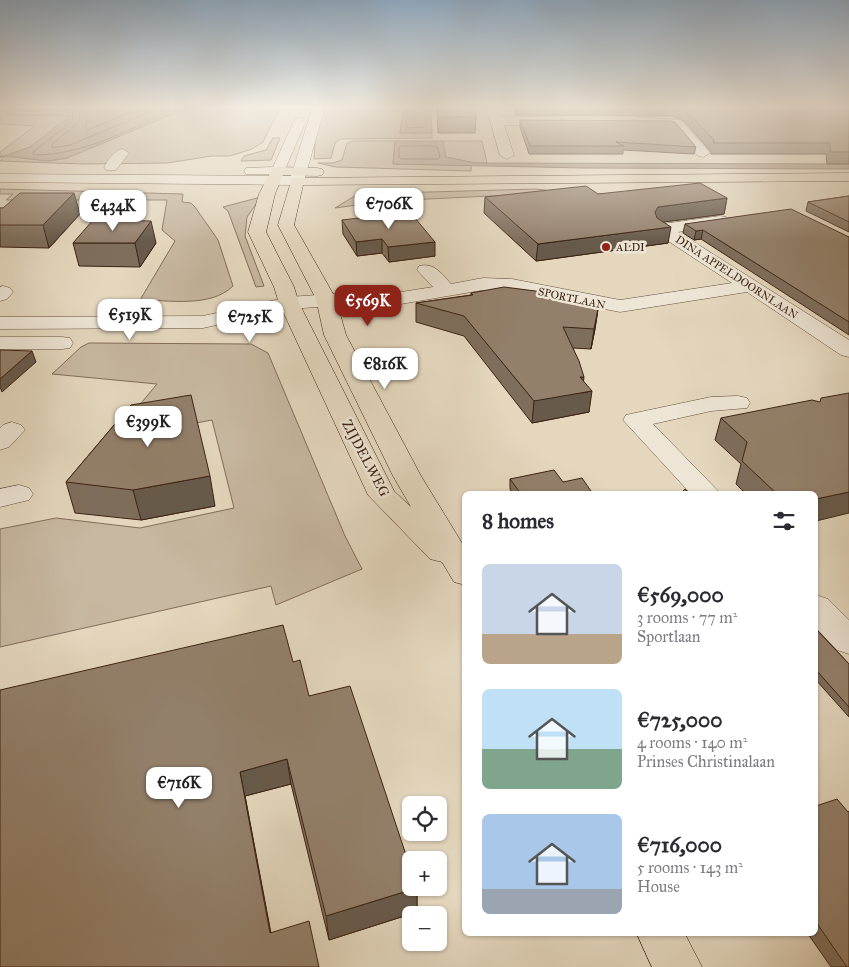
<!DOCTYPE html>
<html lang="en">
<head>
<meta charset="utf-8">
<style>
	:root { --surface:#fff; --page:#f7f7f7; --text:#2b2b33; --muted:#7c7c81; --accent:#8f2418 }
	body { margin:0; font-family:"IM FELL Great Primer",serif; background:var(--page); color:var(--text); height:100vh; display:flex; flex-direction:column; font-size:19px; white-space:nowrap }
	* { box-sizing:border-box; margin:0 }
	p { font-size:16px; color:var(--muted) }
	.icon { flex:none; width:28px; height:28px; fill:none; stroke:currentColor; stroke-width:2; stroke-linecap:round; stroke-linejoin:round }
	.map { position:relative; flex:1; overflow:hidden }
	.drawer { position:absolute; left:462px; top:491px; width:356px; height:445px; display:flex; flex-direction:column; background:var(--surface); border-radius:8px; box-shadow:0 1px 4px #0004 }
	.drawer>* { flex:none }
	.controls { position:absolute; left:402px; top:796px; display:grid; gap:10px }
	.controls a { display:grid; place-items:center; width:45px; height:45px; border-radius:8px; background:var(--surface); box-shadow:0 1px 4px #0004; font-size:25px }
	.price { position:absolute; translate:-50% -42px; padding:0 11px; border-radius:10px; background:#fff; color:#222; font-size:16px; line-height:32px; filter:drop-shadow(0 1px 2px #0008) }
	.price::after { content:''; position:absolute; left:50%; top:30px; width:15px; height:11px; margin-left:-8px; background:inherit; clip-path:polygon(0 0,100% 0,50% 100%) }
	.price.active { background:var(--accent); color:#fff }
	ul { padding:0; list-style:none }
	li { display:flex; align-items:center; gap:15px; height:125px; padding:0 20px }
	li span { display:grid; place-items:center; flex:none; width:140px; height:100px; border-radius:8px; color:#555 }
	li>.icon { margin-inline-start:auto }
	span .icon { width:60px; height:60px; fill:#fffc; stroke-width:1 }
	li b { font-size:21px }
	h2 { display:flex; justify-content:space-between; align-items:center; height:60px; padding:0 20px; font-size:21px }
	.map>svg:first-child { display:block }
	.green { fill:#c7b8a1; stroke:#826d5a }
	.water { fill:#ab9984; stroke:#7f6956 }
	.lines { fill:none; stroke-linecap:round; stroke-linejoin:round }
	.shore { stroke:#745e4b; stroke-width:1 }
	.stream { fill:#7f6956; fill-rule:evenodd }
	.minor-casing { stroke:#664f3d; stroke-width:1 }
	.major-casing { stroke:#3c2212; stroke-width:1 }
	.minor { fill:#ede5d5; fill-rule:evenodd }
	.major { fill:#e4d7be; fill-rule:evenodd }
	.wall { fill:#7e6e5c; stroke:#3c2212 }
	.shaded-wall { fill:#675a4b; stroke:#3c2212 }
	.building { fill:#93806b; stroke:#3c2212 }
	.poi-dot { fill:#8f2418; stroke:#ede5d5; stroke-width:2 }
	.labels { text-anchor:middle; stroke-width:5; stroke-linejoin:round; paint-order:stroke }
	.far-poi-label { font-size:11px; fill:#3c2212; stroke:#ede5d5; text-anchor:start }
	.far-street-label { font-size:11px; fill:#3c2212; stroke:#ede5d5 }
	.street-label { font-size:14px; fill:#3c2212; stroke:#ede5d5 }
</style>
</head>
<body>
<div class="map">
<svg width="849" height="967" viewBox="0 0 849 967">
	<rect width="100%" height="100%" fill="#e4d7be"/>
	<filter id="stains"><feTurbulence type="fractalNoise" baseFrequency=".004" numOctaves="4"/><feColorMatrix values="0 0 0 0 .2 0 0 0 0 .09 0 0 0 0 .02 0 0 0 .5 -.17"/></filter>
	<radialGradient id="worn" r=".72"><stop offset=".6" stop-color="#630" stop-opacity="0"/><stop offset="1" stop-color="#630" stop-opacity=".3"/></radialGradient>
	<g class="green">
		<path d="M0,106H5L7,114L14,115H72L30,147L6,156L48,161L67,158L192,106H281L263,142L252,149L230,156H212L167,163L83,164L0,161L4,157L0,156V152L35,126L0,124Z"/>
		<path d="M327,106H404L400,133H432V138L340,139L335,143L331,158L314,159L316,131Z"/>
		<path d="M273,138H280L271,160L241,161L244,156L266,150Z"/>
		<path d="M353,141H395L393,164L471,165V171L336,167L318,163H333L342,160L347,143Z"/>
		<path d="M443,141H482L487,163H475L445,157Z"/>
		<path d="M0,189L183,194L182,202L191,203L195,207L218,240L233,286C211,308 168,300 140,300L175,241L162,230L167,200H6L13,194H0Z"/>
		<path d="M536,189L545,190L552,193L387,201L335,208L358,194Z"/>
		<path d="M261,197L247,217L245,236L264,286L256,287L228,211L223,207Z"/>
		<path d="M89,343L251,344L268,353L345,536L362,569L276,605L271,586L0,647V529L56,518L140,528L234,508L212,420L169,428L118,431L157,384L52,374L81,347Z"/>
	</g>
	<g class="water">
		<path d="M5,106H192L67,158L49,161L4,156L30,147L71,116L14,115L7,114Z"/>
		<path d="M404,106H438V110L431,111L432,133H400Z"/>
		<path d="M395,141H443L446,157L475,163L849,164V169L583,168L393,164Z"/>
	</g>
	<g class="lines">
		<g class="shore">
			<path d="M10,106L14,110H68L73,113L72,121L33,152L34,155C86,155 134,127 180,106"/>
			<path d="M75,106L80,114L79,122L52,144V148L70,145L164,106"/>
			<path d="M85,106L88,116L85,128L88,130L145,106"/>
			<path d="M408,106L406,126L408,128L426,127V111L429,106"/>
			<path d="M402,146H437L440,157L438,159H401L399,157V148Z"/>
		</g>
		<path class="stream" d="M2,155L6,156L0,158V156Z"/>
		<defs>
			<g id="minor">
				<path d="M313,106H325L304,181L302,184L297,185L0,182V174L291,176Z"/>
				<path d="M486,106H498L502,117H558L564,121L558,125H504L514,155L507,159L500,155Z"/>
				<path d="M300,117L306,121L283,174H246L244,171L246,168L273,167L294,121Z"/>
				<path d="M638,117L681,120L710,153L703,157L698,156L673,127L634,124L632,121Z"/>
				<path d="M122,149L129,153L116,170H106L104,167C108,160 114,151 122,149Z"/>
				<path d="M720,216L726,217L728,221L726,225L678,232L849,340V357L841,355L747,292L620,312L512,291L483,290L395,305L360,304L289,309L203,328L0,329V317L203,316L289,297L360,292L395,293L433,287L417,270L419,266C434,262 442,274 451,284L483,278L512,279L620,300L732,283L656,233L654,229L656,225L662,224Z"/>
				<path d="M3,286L10,288L13,292L7,299L0,301V287Z"/>
				<path d="M0,337H62L70,338L73,343L70,348L62,349H0Z"/>
				<path d="M738,396L747,398L750,403L747,408L711,411L653,424L721,494H691L623,420L626,415L635,413L711,397Z"/>
				<path d="M12,422L21,425L25,430L9,447L0,450V428L3,425Z"/>
				<path d="M19,485L29,488L33,494L29,500L0,507V489Z"/>
				<path d="M816,595L828,599L849,620V654L837,650L816,628Z"/>
			</g>
			<g id="major">
				<path d="M278,167L317,168L322,169L324,172L322,175L317,176L283,175L275,194L266,232L294,287L299,303L394,491L411,507L393,476L324,335L316,299L278,225L292,178L849,173V181L303,185L294,225L336,299L346,335L421,476L465,548V585L454,582L442,562L430,559L368,495L279,303L274,287L248,232L259,194L271,171L273,168Z"/>
				<path d="M637,934H685L702,967H652Z"/>
			</g>
		</defs>
		<use href="#minor" class="minor-casing"/>
		<use href="#major" class="major-casing"/>
		<use href="#minor" class="minor"/>
		<use href="#major" class="major"/>
	</g>
	<g class="wall">
		<path d="M437,106H473L476,117L475,133H438Z"/>
		<path d="M514,106H849V164H827L826,154H711V152L684,121L672,116L516,115Z"/>
		<path d="M520,120L696,147L694,154L623,150V154H529L520,127Z"/>
		<path d="M598,194L727,198L724,214L664,222L668,243L536,261L484,213L485,197Z"/>
		<path d="M849,196V232L806,211L808,202Z"/>
		<path d="M0,208L80,214L49,248L0,247Z"/>
		<path d="M342,220L435,256L389,262L382,253L357,256L343,234Z"/>
		<path d="M685,224L849,237V335L701,239L694,240L683,233Z"/>
		<path d="M73,243H156L140,267L79,266Z"/>
		<path d="M471,293L598,309L595,329L591,349L573,348L583,381L589,412L532,423L464,336L416,322V303L471,295Z"/>
		<path d="M131,405L215,506L141,520L75,513L66,482Z"/>
		<path d="M721,418L816,494H746L736,484L741,464L715,440Z"/>
		<path d="M510,479L563,482L593,494H513L510,489Z"/>
		<path d="M816,629L849,664V717L816,680Z"/>
		<path d="M293,662L309,696L417,888V912L329,940L291,784L245,796L271,933L319,967H0Z"/>
		<path d="M816,806L848,812L849,967H831L808,934H816Z"/>
	</g>
	<g class="shaded-wall">
		<path d="M74,193L80,214L49,248L43,225Z"/>
		<path d="M727,198L724,214L656,223L655,212L658,207Z"/>
		<path d="M151,221L156,243L140,267L135,243Z"/>
		<path d="M671,227L668,243L536,261L538,244Z"/>
		<path d="M703,230L701,239L694,240L696,231Z"/>
		<path d="M382,239V253L357,256L356,242Z"/>
		<path d="M435,242V256L389,262L388,247Z"/>
		<path d="M598,309L595,329L591,349L594,329Z"/>
		<path d="M32,351L36,362L2,392L0,387V379Z"/>
		<path d="M580,377H584L582,393L592,391L589,412L532,423L534,401Z"/>
		<path d="M210,476L215,506L141,520L133,490Z"/>
		<path d="M849,492V513L816,521V499Z"/>
		<path d="M287,759L291,784L245,796L275,957L240,772Z"/>
		<path d="M417,888V912L329,940L326,916Z"/>
	</g>
	<g class="building">
		<path d="M438,106H473L476,117H438Z"/>
		<path d="M676,106H849V152H830V143H713L714,140L686,110Z"/>
		<path d="M520,120L671,121L675,122L696,147L616,142L624,146H530Z"/>
		<path d="M700,183L727,198L658,207L655,212L657,218L671,227L538,244L485,197L586,186L598,194Z"/>
		<path d="M20,193H74L43,225H0V208H3Z"/>
		<path d="M849,196V222L808,202Z"/>
		<path d="M791,209L849,237V322L703,230L696,231L685,224Z"/>
		<path d="M410,212L435,242L388,247L382,239L356,242L342,220Z"/>
		<path d="M93,220L151,221L135,243H73Z"/>
		<path d="M504,287L551,293L598,309L594,329L563,327L579,361L584,377H580L592,391L534,401L464,316L416,303L473,295L471,293Z"/>
		<path d="M0,350L32,351L0,379Z"/>
		<path d="M849,393V492L816,499V494H777L742,461L747,442L721,418L812,400L820,402L821,398Z"/>
		<path d="M191,395L210,476L133,490L66,482L131,405Z"/>
		<path d="M554,470L563,482L582,478L593,494H521L510,479Z"/>
		<path d="M685,489L690,494H680Z"/>
		<path d="M283,625L293,662L300,660L309,696L350,686L411,870V888H417L326,916L287,759L240,772L270,933L309,921L319,967H0V690Z"/>
		<path d="M816,629L849,664V707L816,670Z"/>
		<path d="M837,799L848,812L849,811V967H847L816,922V806Z"/>
	</g>
	<linearGradient id="sky" x2="0" y2="1"><stop stop-color="#8fa9c0"/><stop offset="0.44" stop-color="#f3ede2"/><stop offset="1" stop-color="#f3ede2" stop-opacity="0"/></linearGradient>
	<rect width="849" height="242" fill="url(#sky)"/>
	<circle class="poi-dot" cx="606" cy="247" r="5"/>
	<g class="labels">
		<g class="far-poi-label">
			<text x="616" y="251">ALDI</text>
		</g>
		<g class="far-street-label">
			<text transform="translate(737 277) rotate(33)" y="4">DINA APPELDOORNLAAN</text>
			<text transform="translate(572 298) rotate(12)" y="4">SPORTLAAN</text>
		</g>
		<g class="street-label">
			<text transform="translate(366 458) rotate(62)" y="5">ZIJDELWEG</text>
		</g>
	</g>
	<rect width="100%" height="100%" filter="url(#stains)"/>
	<rect width="100%" height="100%" fill="url(#worn)"/>
</svg>
<div class="controls">
<a><svg class="icon" aria-label="locate" viewBox="0 0 24 24"><circle cx="12" cy="12" r="6"/><path d="M12 2v4M12 18v4M2 12h4M18 12h4"/></svg></a>
<a>+</a>
<a>−</a>
</div>
<b class="price" style="left:389px;top:230px">€706K</b>
<b class="price" style="left:113px;top:232px">€434K</b>
<b class="price active" style="left:368px;top:327px">€569K</b>
<b class="price" style="left:130px;top:341px">€519K</b>
<b class="price" style="left:250px;top:343px">€725K</b>
<b class="price" style="left:385px;top:390px">€816K</b>
<b class="price" style="left:148px;top:448px">€399K</b>
<b class="price" style="left:179px;top:809px">€716K</b>
<section class="drawer">
<h2>8 homes<svg class="icon" aria-label="filters" viewBox="0 0 24 24"><path d="M4 7h16M4 17h16"/><circle cx="9" cy="7" r="2"/><circle cx="15" cy="17" r="2"/></svg></h2>
<ul>
<li><span style="background:linear-gradient(#c9d6e8 70%,#b9a48a 0)"><svg class="icon" aria-label="home" viewBox="0 0 24 24"><path d="M3 11l9-7 9 7M6 9v11h12V9"/></svg></span><div><b>€569,000</b><p>3 rooms · 77 m²</p><p>Sportlaan</p></div></li>
<li><span style="background:linear-gradient(#bfe0f5 60%,#7fa58c 0)"><svg class="icon" aria-label="home" viewBox="0 0 24 24"><path d="M3 11l9-7 9 7M6 9v11h12V9"/></svg></span><div><b>€725,000</b><p>4 rooms · 140 m²</p><p>Prinses Christinalaan</p></div></li>
<li><span style="background:linear-gradient(#a9c7e8 75%,#9aa5b1 0)"><svg class="icon" aria-label="home" viewBox="0 0 24 24"><path d="M3 11l9-7 9 7M6 9v11h12V9"/></svg></span><div><b>€716,000</b><p>5 rooms · 143 m²</p><p>House</p></div></li>
</ul>
</section>
</div>
</body>
</html>
